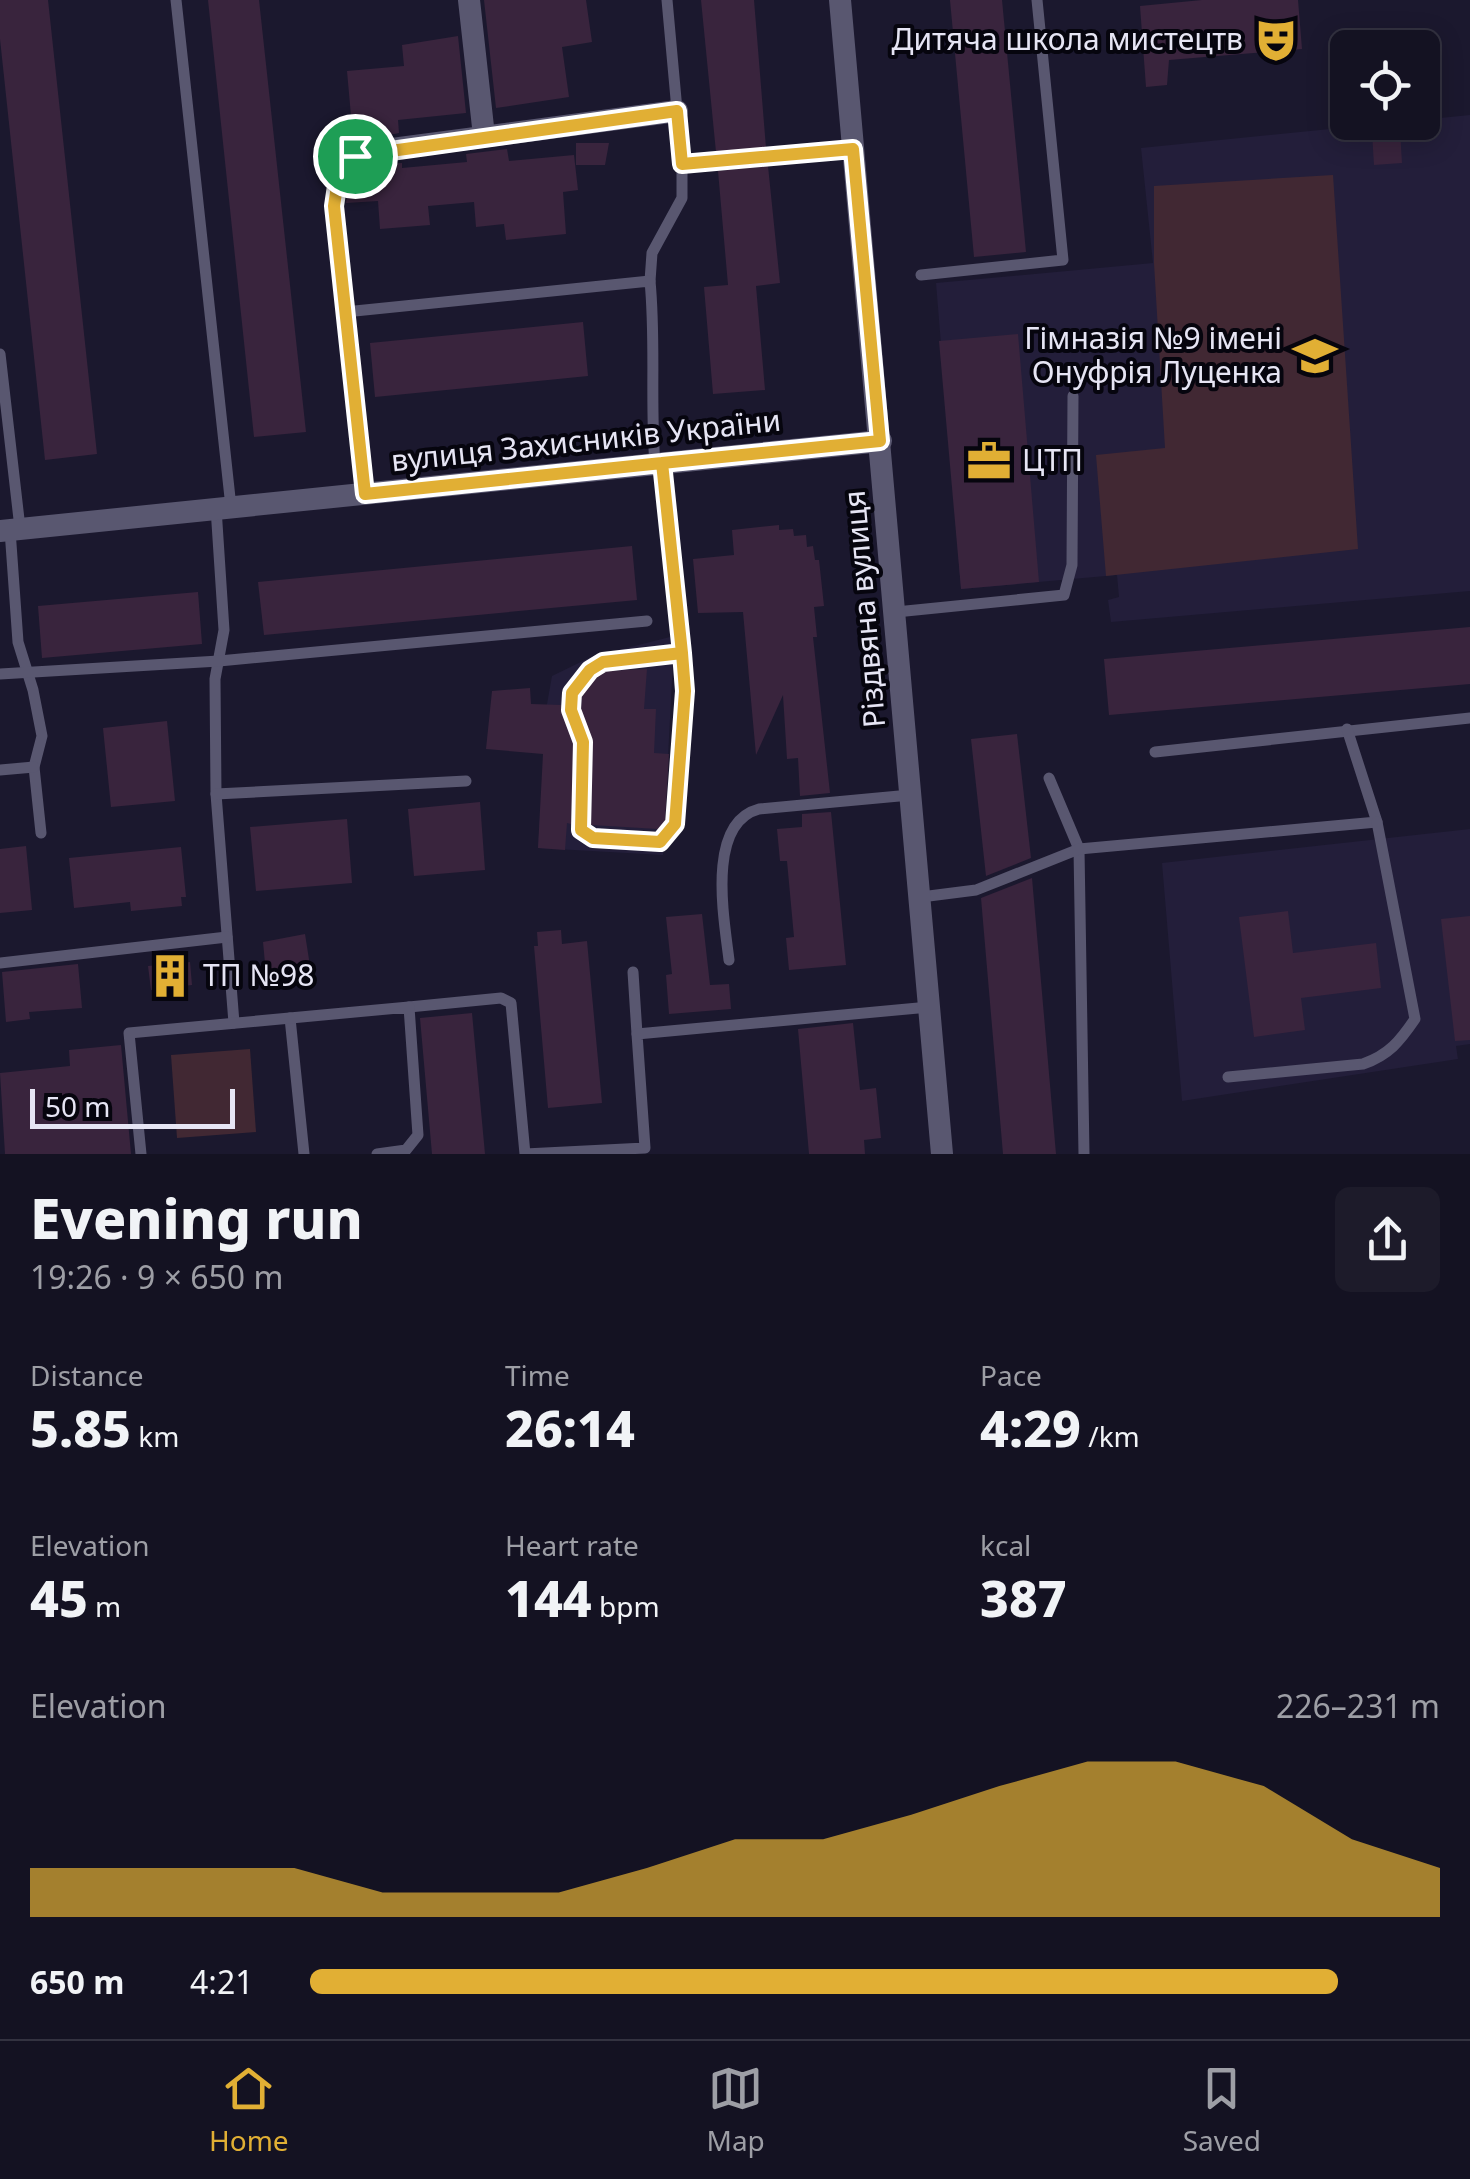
<!DOCTYPE html>
<html lang="en">
<head>
<meta charset="utf-8">
<style>
	:root { --surface:#141222; --page:#1d1b2a; --text:#f1f3f6; --muted:#9d9ea5; --line:#333240; --accent:#e1af34 }
	body { margin:0; font-family:"Noto Sans",sans-serif; background:var(--page); color:var(--text); height:100vh; display:flex; flex-direction:column; font-size:38px; white-space:nowrap }
	* { box-sizing:border-box; margin:0 }
	p { font-size:32px; color:var(--muted) }
	.icon { flex:none; width:55px; height:55px; fill:none; stroke:currentColor; stroke-width:2; stroke-linecap:round; stroke-linejoin:round }
	.map { position:relative; height:1154px; overflow:hidden }
	.details { display:flex; flex-direction:column; background:var(--surface); flex:1 }
	.details>* { flex:none }
	.tools { position:absolute; left:1330px; top:30px; display:grid; gap:20px }
	.tools a { display:grid; place-items:center; width:110px; height:110px; border-radius:15px; background:var(--surface); box-shadow:0 5px 25px #0003,0 0 0 2px var(--line); font-size:50px }
	.scale { position:absolute; left:30px; bottom:25px; width:205px; box-sizing:border-box; padding-left:10px; border:5px solid #e6e5f4; border-top:0; font-size:28px; line-height:35px; white-space:nowrap; color:#e6e5f4; -webkit-text-stroke:8px #06050e; paint-order:stroke }
	.pin { position:absolute; display:grid; place-items:center; width:85px; height:85px; color:#fff; margin:-42px; border:5px solid #fff; border-radius:50%; box-shadow:0 2px 10px #0007 }
	.round { display:grid; place-items:center; flex:none; width:105px; height:105px; border-radius:15px; background:var(--page) }
	.headline { display:flex; align-items:center; justify-content:space-between; height:170px; padding:0 30px }
	h1 { font-size:55px; font-weight:800; line-height:75px }
	.metrics { display:grid; grid-template-columns:repeat(3,1fr); gap:15px; height:170px; padding:10px 30px }
	.metrics div { display:grid; align-content:center }
	.metrics b { font-size:50px; font-weight:800 }
	.metrics small { font-size:28px; font-weight:400 }
	.metrics p { font-size:28px }
	.chart { height:280px; padding:20px 30px }
	.chart p { display:flex; justify-content:space-between }
	.chart svg { width:100%; height:180px; margin-top:10px; fill:var(--accent); opacity:.7 }
	ul { padding:0 30px; list-style:none; font-size:32px }
	li { display:grid; grid-template-columns:160px 120px 1fr; align-items:center; height:75px }
	li i { height:25px; border-radius:12px; background:var(--accent) }
	.menu { display:flex; justify-content:space-around; align-items:center; height:140px; border-top:2px solid var(--line); background:var(--surface); font-size:28px; color:var(--muted) }
	.menu a { display:grid; justify-items:center; gap:5px }
	.menu .active { color:var(--accent) }
	.map>svg:first-child { display:block }
	.built { fill:#231e3a }
	.green { fill:#412833 }
	.building { fill:#39243d }
	.lines { fill:none; stroke-linecap:round; stroke-linejoin:round }
	.lane { stroke:#595770; stroke-width:11 }
	.street { stroke:#595770; stroke-width:22 }
	.route-casing { stroke:#fff; stroke-width:20 }
	.route { stroke:#e1af34; stroke-width:12 }
	.labels { text-anchor:middle; stroke-width:8; stroke-linejoin:round; paint-order:stroke }
	.poi-label { font-size:30px; fill:#e6e5f4; stroke:#06050e; text-anchor:end }
	.street-label { font-size:30px; fill:#e6e5f4; stroke:#06050e }
</style>
</head>
<body>
<div class="map">
<svg width="1470" height="1154" viewBox="0 0 1470 1154">
	<rect width="100%" height="100%" fill="#1b182e"/>
	<!-- built -->
	<g class="built">
		<path d="M1470,115V591L1111,622L1108,600L1119,597L1117,575L961,589L936,283L1153,263L1141,148Z"/>
		<path d="M670,637L673,660L663,855L538,848L547,704L552,676L591,657Z"/>
		<path d="M1470,829V1044L1456,1046L1458,1059L1182,1101L1162,863Z"/>
	</g>
	<!-- green -->
	<g class="green">
		<path d="M1333,175L1358,549L1106,576L1096,455L1165,448L1154,263V186Z"/>
		<path d="M250,1049L256,1132L177,1138L171,1055Z"/>
	</g>
	<!-- building -->
	<g class="building">
		<path d="M0,0H48L97,454L45,460L0,39Z"/>
		<path d="M208,0H259L306,432L254,437Z"/>
		<path d="M484,0H586L592,42L562,47L569,97L496,108Z"/>
		<path d="M701,0H754L766,148L716,152Z"/>
		<path d="M950,0H1002L1026,252L974,257Z"/>
		<path d="M1202,0H1298L1302,49L1169,60L1167,85L1146,87L1140,6Z"/>
		<path d="M458,36L466,113L398,120L399,133L369,139L349,149L336,169L321,170L319,140L353,138L347,71L404,66L402,45Z"/>
		<path d="M1400,130L1402,163L1374,165L1372,132Z"/>
		<path d="M576,143H609L605,165H576Z"/>
		<path d="M507,149L509,161L574,155L578,190L563,192L566,234L506,240L504,224L476,227L474,202L428,206L430,225L380,229L378,201L346,203L349,185L361,164L402,163V168L467,162L466,154Z"/>
		<path d="M768,166L780,283L756,286L765,390L713,394L704,287L728,285L718,171Z"/>
		<path d="M583,322L588,376L375,397L370,343Z"/>
		<path d="M1018,334L1039,582L961,589L939,341Z"/>
		<path d="M779,525V530L793,529L794,536L806,535L807,547L813,546L815,560H819L824,606L814,607L817,637H813L830,793L800,796L798,758L787,759L783,695L756,755L743,612L698,613L693,559L734,555L732,530Z"/>
		<path d="M632,546L637,600L264,635L258,582Z"/>
		<path d="M198,592L202,644L42,658L38,606Z"/>
		<path d="M1470,627V684L1109,715L1104,659Z"/>
		<path d="M647,669L644,709H656L654,753L669,754L665,822L658,829L591,825L592,742L581,710L582,696L596,676L606,671Z"/>
		<path d="M530,688L531,704L562,705L574,744L571,824L567,823L565,850L538,848L543,754L486,749L492,691Z"/>
		<path d="M167,721L175,801L111,807L103,728Z"/>
		<path d="M1017,734L1031,858L986,876L971,739Z"/>
		<path d="M480,802L485,870L414,876L408,809Z"/>
		<path d="M831,812L846,965L789,970L786,938L794,937L787,861H780L777,829L802,827V814Z"/>
		<path d="M347,819L352,883L256,891L250,827Z"/>
		<path d="M26,846L32,910L0,913V849Z"/>
		<path d="M181,847L186,897H181L182,906L131,911L130,902L74,908L69,858Z"/>
		<path d="M1032,878L1056,1154H1003L981,898Z"/>
		<path d="M1288,911L1293,953L1376,943L1381,988L1301,998L1305,1030L1254,1037L1239,917Z"/>
		<path d="M702,914L710,985L729,984L731,1009L669,1014L666,975L672,974L666,917Z"/>
		<path d="M1470,916V1040L1455,1041L1441,919Z"/>
		<path d="M561,930L562,944L587,941L602,1103L548,1108L534,946H538L537,932Z"/>
		<path d="M305,934L310,966L266,974L263,942Z"/>
		<path d="M190,962L192,985L151,990L148,966Z"/>
		<path d="M78,964L82,1008L29,1012L30,1019L6,1022L2,972Z"/>
		<path d="M472,1013L485,1154H432L420,1018Z"/>
		<path d="M853,1023L860,1090L876,1088L881,1138L864,1140L865,1154H809L798,1029Z"/>
		<path d="M121,1045L131,1154H5L0,1073L70,1066L69,1050Z"/>
	</g>
	<g class="lines">
		<!-- lane -->
		<g class="lane">
			<path d="M176,0L231,507"/>
			<path d="M667,0L682,165"/>
			<path d="M921,275L1063,260L1037,0"/>
			<path d="M650,281L652,253L682,198V165L853,149"/>
			<path d="M345,312L334,202L340,181L355,156L377,151"/>
			<path d="M0,354L20,528"/>
			<path d="M662,463L685,691L675,824L660,841L586,836L580,823L583,742L571,711L573,693L590,669L603,662L682,653"/>
			<path d="M365,493L345,312L650,281C656,343 650,403 655,464"/>
			<path d="M216,508L224,630L215,679L216,794L234,1023"/>
			<path d="M10,530L18,642L33,690L42,736L34,767L41,833"/>
			<path d="M896,612L1064,595L1072,565L1073,396"/>
			<path d="M0,674L219,661L647,621"/>
			<path d="M1155,752L1470,718"/>
			<path d="M0,770L34,767"/>
			<path d="M1049,778L1079,849L1084,1154"/>
			<path d="M216,794L466,781"/>
			<path d="M921,897L976,890L1079,849L1377,822L1347,729"/>
			<path d="M729,960C724,918 706,823 759,809L910,795"/>
			<path d="M0,963L227,937"/>
			<path d="M633,972L637,1034"/>
			<path d="M409,1007L501,998L511,1003L525,1154L645,1148L637,1034L929,1007"/>
			<path d="M290,1018L304,1154"/>
			<path d="M1228,1077L1363,1064C1389,1055 1400,1041 1415,1019L1377,822"/>
			<path d="M141,1154L129,1033L409,1007L418,1135L406,1150L377,1154"/>
		</g>
		<!-- street -->
		<g class="street">
			<path d="M469,0L484,136"/>
			<path d="M840,0L942,1154"/>
			<path d="M377,151L677,111"/>
			<path d="M0,531L881,441"/>
		</g>
	</g>
	<g class="lines">
		<!-- route casing -->
		<g class="route-casing">
			<path id="route" d="M355,156L337,186L334,206L365,494L662,463L682,653L603,662L590,670L572,693L571,710L583,742L581,830L593,838L660,842L675,824L685,691L682,653L662,463L880,441L853,149L682,164L677,111L355,156"/>
		</g>
		<!-- route -->
		<use href="#route" class="route"/>
	</g>
	<!-- icons -->
	<defs>
		<g id="theatre-bare" transform="scale(3.45)"><path d="M-5-5.5Q0-4 5-5.5V0Q5 5 0 6Q-5 5-5 0ZM-3.3-2.5H-1v1.5H-3.3ZM1-2.5H3.3v1.5H1ZM-2.8 1Q0 5.5 2.8 1Z" fill="#e1af34" stroke="#06050e" stroke-width="2.5" paint-order="stroke"/></g>
		<g id="school-bare" transform="scale(3.45)"><path d="M0-5L7-2L0 1L-7-2ZM-4 1L0 2.5L4 1V4Q0 6-4 4Z" fill="#e1af34" stroke="#06050e" stroke-width="2.5" paint-order="stroke"/></g>
		<g id="office-bare" transform="scale(3.45)"><path d="M-6-3h4V-5.5h4V-3h4V5H-6ZM-1-4.5V-3h2v-1.5ZM-6 0V1H6V0Z" fill="#e1af34" stroke="#06050e" stroke-width="2.5" paint-order="stroke"/></g>
		<g id="building-bare" transform="scale(3.45)"><path d="M-4-6H4V6H1V3H-1V6H-4ZM-2.5-4.3h1.7v1.8h-1.7ZM.8-4.3h1.7v1.8H.8ZM-2.5-1h1.7V.8h-1.7ZM.8-1h1.7V.8H.8Z" fill="#e1af34" stroke="#06050e" stroke-width="2.5" paint-order="stroke"/></g>
	</defs>
	<g fill-rule="evenodd">
		<use href="#theatre-bare" x="1276" y="40"/>
		<use href="#school-bare" x="1315" y="356"/>
		<use href="#office-bare" x="989" y="461"/>
		<use href="#building-bare" x="170" y="976"/>
	</g>
	<g class="labels">
		<!-- poi labels -->
		<g class="poi-label">
			<text x="1243" y="50">Дитяча школа мистецтв</text>
			<text x="1282" y="349">Гімназія №9 імені<tspan x="1282" dy="34">Онуфрія Луценка</tspan></text>
			<text x="1022" y="471" text-anchor="start">ЦТП</text>
			<text x="203" y="986" text-anchor="start">ТП №98</text>
		</g>
		<!-- street labels -->
		<g class="street-label">
			<text transform="translate(586 441) rotate(-6)" y="10">вулиця Захисників України</text>
			<text transform="translate(865 609) rotate(-95)" y="10">Різдвяна вулиця</text>
		</g>
	</g>
</svg>
<div class="tools">
<a><svg class="icon" aria-label="locate" viewBox="0 0 24 24"><circle cx="12" cy="12" r="6"/><path d="M12 2v4M12 18v4M2 12h4M18 12h4"/></svg></a>
</div>
<div class="scale">50 m</div>
<div class="pin" style="left:355px;top:156px;background:#1e9e55"><svg class="icon" aria-label="arrive" viewBox="0 0 24 24"><path d="M6 21V4h12l-3 4 3 4H6"/></svg></div>
</div>
<section class="details">
<div class="headline"><div><h1>Evening run</h1><p>19:26 · 9 × 650 m</p></div><a class="round"><svg class="icon" aria-label="share" viewBox="0 0 24 24"><path d="M12 15V3M7 8l5-5 5 5M5 13v7h14v-7"/></svg></a></div>
<div class="metrics">
<div><p>Distance</p><b>5.85<small> km</small></b></div>
<div><p>Time</p><b>26:14</b></div>
<div><p>Pace</p><b>4:29<small> /km</small></b></div>
</div>
<div class="metrics">
<div><p>Elevation</p><b>45<small> m</small></b></div>
<div><p>Heart rate</p><b>144<small> bpm</small></b></div>
<div><p>kcal</p><b>387</b></div>
</div>
<div class="chart"><p><span>Elevation</span>226–231 m</p>
<svg viewBox="0 0 160 44" preserveAspectRatio="none"><path d="M0 44V32L10 32L20 32L30 32L40 38L50 38L60 38L70 32L80 25L90 25L100 19L110 12L120 6L130 6L140 12L150 25L160 32V44z"/></svg>
</div>
<ul>
<li><b>650 m</b>4:21<i style="width:91%"></i></li>
</ul>
</section>
<nav class="menu">
<a class="active"><svg class="icon" aria-label="home" viewBox="0 0 24 24"><path d="M3 11l9-7 9 7M6 9v11h12V9"/></svg>Home</a>
<a><svg class="icon" aria-label="map" viewBox="0 0 24 24"><path d="M3 6l6-2 6 2 6-2v14l-6 2-6-2-6 2zM9 4v14M15 6v14"/></svg>Map</a>
<a><svg class="icon" aria-label="saved" viewBox="0 0 24 24"><path d="M7 4h10v16l-5-4-5 4z"/></svg>Saved</a>
</nav>
</body>
</html>
